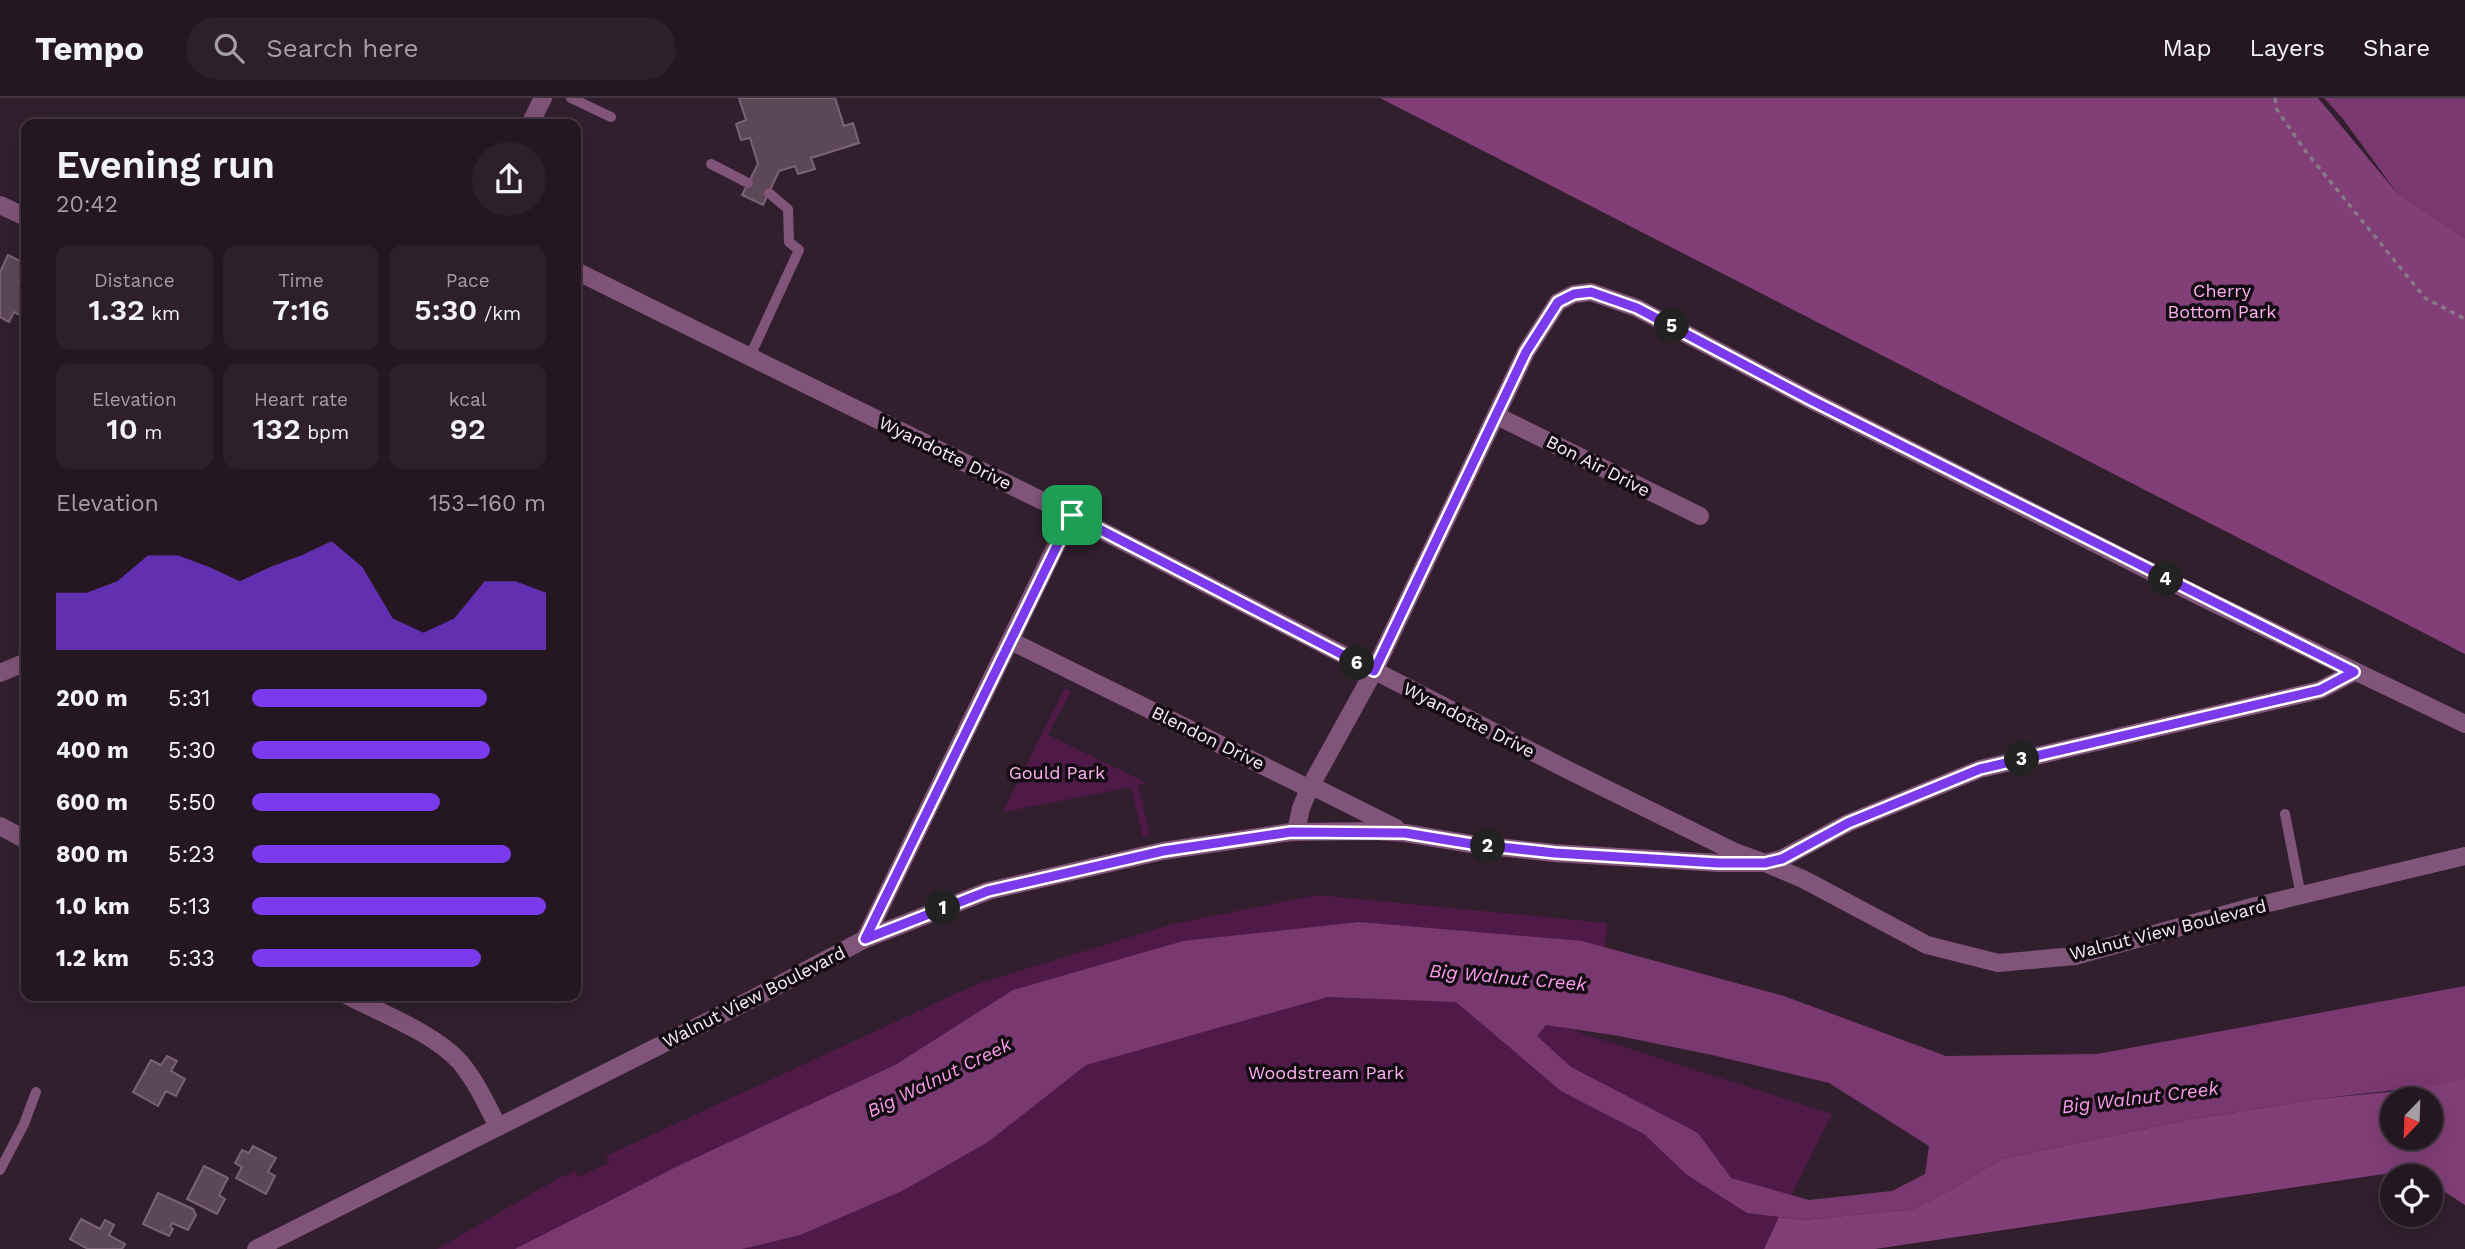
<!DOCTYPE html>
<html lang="en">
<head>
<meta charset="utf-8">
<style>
	:root { --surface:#251722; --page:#2d202a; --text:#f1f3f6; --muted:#a39fa5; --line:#423640; --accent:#7c3aed }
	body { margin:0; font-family:"Work Sans",sans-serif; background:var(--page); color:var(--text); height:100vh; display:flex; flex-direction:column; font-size:26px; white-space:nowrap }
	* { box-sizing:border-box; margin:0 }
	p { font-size:23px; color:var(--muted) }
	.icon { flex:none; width:38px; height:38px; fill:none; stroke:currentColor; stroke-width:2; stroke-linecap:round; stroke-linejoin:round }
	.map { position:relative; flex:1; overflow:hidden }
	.drawer { position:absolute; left:21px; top:21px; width:560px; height:882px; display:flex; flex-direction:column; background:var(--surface); border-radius:14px; box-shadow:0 7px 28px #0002,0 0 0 2px var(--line) }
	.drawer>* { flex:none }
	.needle { width:46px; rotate:203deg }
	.tools { position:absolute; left:2380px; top:989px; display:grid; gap:14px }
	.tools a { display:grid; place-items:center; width:63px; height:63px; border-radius:50%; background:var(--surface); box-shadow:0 7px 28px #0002,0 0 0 2px var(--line); font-size:35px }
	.pin { position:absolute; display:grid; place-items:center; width:60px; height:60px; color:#fff; margin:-30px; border-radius:14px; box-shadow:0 4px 10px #0006 }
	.km { position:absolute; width:35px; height:35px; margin:-18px; border-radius:50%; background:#222; color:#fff; font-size:19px; line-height:35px; text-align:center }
	.round { display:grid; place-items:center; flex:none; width:74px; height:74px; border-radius:37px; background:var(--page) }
	.overview { display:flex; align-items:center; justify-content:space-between; height:119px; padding:0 35px }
	h1 { font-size:38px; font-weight:600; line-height:52px }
	.figures { display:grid; grid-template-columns:repeat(3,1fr); gap:10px; height:119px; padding:7px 35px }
	.figures div { display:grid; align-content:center; border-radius:14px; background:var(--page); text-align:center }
	.figures b { font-size:30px; font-weight:600 }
	.figures small { font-size:19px; font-weight:400 }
	.figures p { font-size:19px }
	.chart { height:196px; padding:14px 35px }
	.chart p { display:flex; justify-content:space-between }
	.chart svg { width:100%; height:126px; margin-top:7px; fill:var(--accent); opacity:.7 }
	ul { padding:0 35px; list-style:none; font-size:23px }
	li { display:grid; grid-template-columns:112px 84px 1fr; align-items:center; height:52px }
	li i { height:18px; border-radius:9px; background:var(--accent) }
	header { display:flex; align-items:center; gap:42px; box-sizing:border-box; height:98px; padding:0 35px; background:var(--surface); border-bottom:2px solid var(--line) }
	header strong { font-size:33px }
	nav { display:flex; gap:38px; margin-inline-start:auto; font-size:24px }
	.search { width:490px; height:63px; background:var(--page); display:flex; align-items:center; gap:18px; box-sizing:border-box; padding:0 24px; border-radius:38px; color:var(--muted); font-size:26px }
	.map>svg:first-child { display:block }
	.green { fill:#4f1a48 }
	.forest { fill:#813e77; fill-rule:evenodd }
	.water { fill:#7a3870; fill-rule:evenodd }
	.building { fill:#5c4757; stroke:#796374; stroke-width:2 }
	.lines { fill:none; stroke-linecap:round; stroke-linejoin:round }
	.path { stroke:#887986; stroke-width:3.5; stroke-dasharray:5 5; stroke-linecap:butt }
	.lane { stroke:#815479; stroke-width:10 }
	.street { stroke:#815479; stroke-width:18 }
	.route-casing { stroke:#fff; stroke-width:14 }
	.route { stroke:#7c3aed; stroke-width:9 }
	.labels { text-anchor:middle; stroke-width:7; stroke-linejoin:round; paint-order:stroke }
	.park-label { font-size:18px; fill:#feb1ef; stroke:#140c13 }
	.street-label { font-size:18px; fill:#faeef8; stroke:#140c13 }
	.water-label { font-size:19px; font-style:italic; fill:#fb9cea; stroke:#140c13 }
</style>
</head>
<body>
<header>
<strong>Tempo</strong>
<div class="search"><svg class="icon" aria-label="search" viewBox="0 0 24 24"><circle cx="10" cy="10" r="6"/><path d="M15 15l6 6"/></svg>Search here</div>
<nav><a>Map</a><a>Layers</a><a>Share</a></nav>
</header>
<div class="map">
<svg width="2465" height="1151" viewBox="0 0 2465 1151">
	<rect width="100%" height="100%" fill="#311f2e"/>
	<!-- green -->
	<g class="green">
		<path d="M1065,590L1071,593L1048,637L1147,685L1138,688L1150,737L1143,739L1131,689L1003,714Z"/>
		<path d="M1317,797L1607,825L1600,915L1550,925L1832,1016L1764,1151H437L557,1081L575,1073L578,1079L609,1065L606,1058L977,886L1173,826Z"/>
	</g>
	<!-- forest -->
	<g class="forest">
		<path d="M1380,0H2318L2397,95L2465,140V556Z"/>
		<path d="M2465,977V1107L2431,1085V1078H2421L2411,1072L1875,1151H1764L1779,1119L1804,1122L1914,1111L1954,1090L2001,1061L2186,1022L2317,1001L2409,992ZM2392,1001H2431V1040H2392Z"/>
	</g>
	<!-- water -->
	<g class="water">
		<path d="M2324,0H2465V140L2397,95L2343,21Z"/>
		<path d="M1360,824L1582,843L1784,898L1946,958L2097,956L2465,888V980L2439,987L2317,1001L2186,1022L2001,1061L1954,1090L1914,1111L1804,1122L1747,1115L1687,1077L1644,1036L1561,993L1456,904L1328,899L1086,967L988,1044L902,1093L800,1137L742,1151H515L680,1067L895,967L1013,892L1183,843ZM1546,927L1619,938L1712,957L1829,985L1929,1048L1925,1076L1892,1093L1809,1102L1731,1080L1698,1035L1571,969L1537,938Z"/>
	</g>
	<!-- building -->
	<g class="building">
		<path d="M739,0H835L844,28L853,25L859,45L811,60L815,71L798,76L795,68L779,73L763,107L742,97L758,66L750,40L741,42L736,26L746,22Z"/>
		<path d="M8,157L26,166L19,183L26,184V220L14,214L9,224L0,219V174Z"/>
		<path d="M167,958L177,963L171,973L185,981L176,998L166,993L158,1008L133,994L151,962L161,967Z"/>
		<path d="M253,1048L276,1060L268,1074L275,1078L266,1096L236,1080L242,1069L235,1065L242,1052L249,1055Z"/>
		<path d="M204,1068L228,1080L219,1097L225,1101L217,1116L187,1101Z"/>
		<path d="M158,1095L193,1111L196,1117L188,1132L172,1125L170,1129L173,1131L169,1138L143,1126Z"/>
		<path d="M81,1121L100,1131L105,1122L114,1127L109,1137L125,1146L122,1151H88L70,1141Z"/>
	</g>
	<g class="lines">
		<!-- path -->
		<path class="path" d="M2275,0L2277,12L2307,55L2425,200L2465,221"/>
		<!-- lane -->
		<g class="lane">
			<path d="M571,0L611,19"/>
			<path d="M711,66L748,85"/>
			<path d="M750,258L799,152L789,144L788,111L769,95"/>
			<path d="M2285,716L2301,798"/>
			<path d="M0,1072L24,1026L36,994"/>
		</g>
		<!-- street -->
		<g class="street">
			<path d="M530,26L543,0"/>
			<path d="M0,107L26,119"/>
			<path d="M576,173L1071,417L1572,674L1735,754L1765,765L1781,761L1848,725L1980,671L2320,592L2354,574"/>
			<path d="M1497,318L1700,418"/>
			<path d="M1011,543L1304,688L1316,690L1396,730"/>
			<path d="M0,575L26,564"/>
			<path d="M0,728L26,742"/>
			<path d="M1296,733L1301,710L1310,689L1374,573L1526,254L1558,204L1574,196L1591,194L1637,210L1811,302L2201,499L2465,626"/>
			<path d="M865,841L1071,417"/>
			<path d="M348,898C383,916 434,935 460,964C476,983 487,1007 498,1029"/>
			<path d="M256,1151L758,898L865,841L988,793L1163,753L1291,734L1374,733L1405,735L1471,746L1554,755L1719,765H1765L1803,781L1927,847L1998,865L2075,858L2252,809L2465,758"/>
		</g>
	</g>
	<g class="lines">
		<!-- route casing -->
		<g class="route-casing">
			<path id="route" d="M1591,194L1637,210L1811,302L2354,574L2320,592L1980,671L1848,725L1782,761L1765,765H1718L1555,755L1472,746L1405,735L1291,734L1163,753L988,793L865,841L1072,417L1374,573L1526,254L1558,204L1574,196Z"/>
		</g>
		<!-- route -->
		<use href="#route" class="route"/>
	</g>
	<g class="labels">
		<!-- park labels -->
		<g class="park-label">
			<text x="2222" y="199">Cherry<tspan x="2222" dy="21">Bottom Park</tspan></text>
			<text x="1057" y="681">Gould Park</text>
			<text x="1326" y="981">Woodstream Park</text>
		</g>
		<!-- street labels -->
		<g class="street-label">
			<text transform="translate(945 355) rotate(26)" y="6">Wyandotte Drive</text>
			<text transform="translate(1598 368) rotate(27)" y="6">Bon Air Drive</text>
			<text transform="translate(1469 622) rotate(27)" y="6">Wyandotte Drive</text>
			<text transform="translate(1208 640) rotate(26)" y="6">Blendon Drive</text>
			<text transform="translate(2168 832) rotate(-14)" y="6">Walnut View Boulevard</text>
			<text transform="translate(754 899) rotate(-27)" y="6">Walnut View Boulevard</text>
		</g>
		<!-- water labels -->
		<g class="water-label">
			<text transform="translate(1508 879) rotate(5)" y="7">Big Walnut Creek</text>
			<text transform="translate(939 979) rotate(-26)" y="7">Big Walnut Creek</text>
			<text transform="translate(2140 999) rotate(-7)" y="7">Big Walnut Creek</text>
		</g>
	</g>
</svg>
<div class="tools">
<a><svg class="needle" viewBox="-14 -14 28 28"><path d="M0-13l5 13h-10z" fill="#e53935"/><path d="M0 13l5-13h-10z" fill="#a39fa5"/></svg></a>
<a><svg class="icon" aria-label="locate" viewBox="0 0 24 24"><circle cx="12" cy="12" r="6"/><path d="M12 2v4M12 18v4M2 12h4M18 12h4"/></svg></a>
</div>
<div class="pin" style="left:1072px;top:417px;background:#1e9e55"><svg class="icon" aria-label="arrive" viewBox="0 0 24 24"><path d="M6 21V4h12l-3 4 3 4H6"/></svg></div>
<b class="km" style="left:943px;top:810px">1</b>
<b class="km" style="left:1488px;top:748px">2</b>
<b class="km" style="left:2022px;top:661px">3</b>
<b class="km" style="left:2166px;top:481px">4</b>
<b class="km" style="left:1672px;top:228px">5</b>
<b class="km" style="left:1357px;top:565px">6</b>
<section class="drawer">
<div class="overview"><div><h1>Evening run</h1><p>20:42</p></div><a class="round"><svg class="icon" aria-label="share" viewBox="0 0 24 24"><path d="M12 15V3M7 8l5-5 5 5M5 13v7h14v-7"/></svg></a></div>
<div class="figures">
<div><p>Distance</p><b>1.32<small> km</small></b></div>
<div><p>Time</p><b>7:16</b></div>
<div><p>Pace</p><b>5:30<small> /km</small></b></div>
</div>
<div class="figures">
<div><p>Elevation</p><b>10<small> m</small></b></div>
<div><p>Heart rate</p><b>132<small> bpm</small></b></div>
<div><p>kcal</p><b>92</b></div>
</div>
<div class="chart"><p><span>Elevation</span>153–160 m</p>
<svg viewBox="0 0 160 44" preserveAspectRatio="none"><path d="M0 44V24L10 24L20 20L30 11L40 11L50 15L60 20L70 15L80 11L90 6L100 15L110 33L120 38L130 33L140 20L150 20L160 24V44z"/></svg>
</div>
<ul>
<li><b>200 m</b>5:31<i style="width:80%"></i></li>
<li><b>400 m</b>5:30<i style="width:81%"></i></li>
<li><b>600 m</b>5:50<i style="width:64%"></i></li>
<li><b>800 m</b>5:23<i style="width:88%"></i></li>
<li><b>1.0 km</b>5:13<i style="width:100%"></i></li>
<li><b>1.2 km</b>5:33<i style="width:78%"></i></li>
</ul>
</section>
</div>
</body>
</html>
